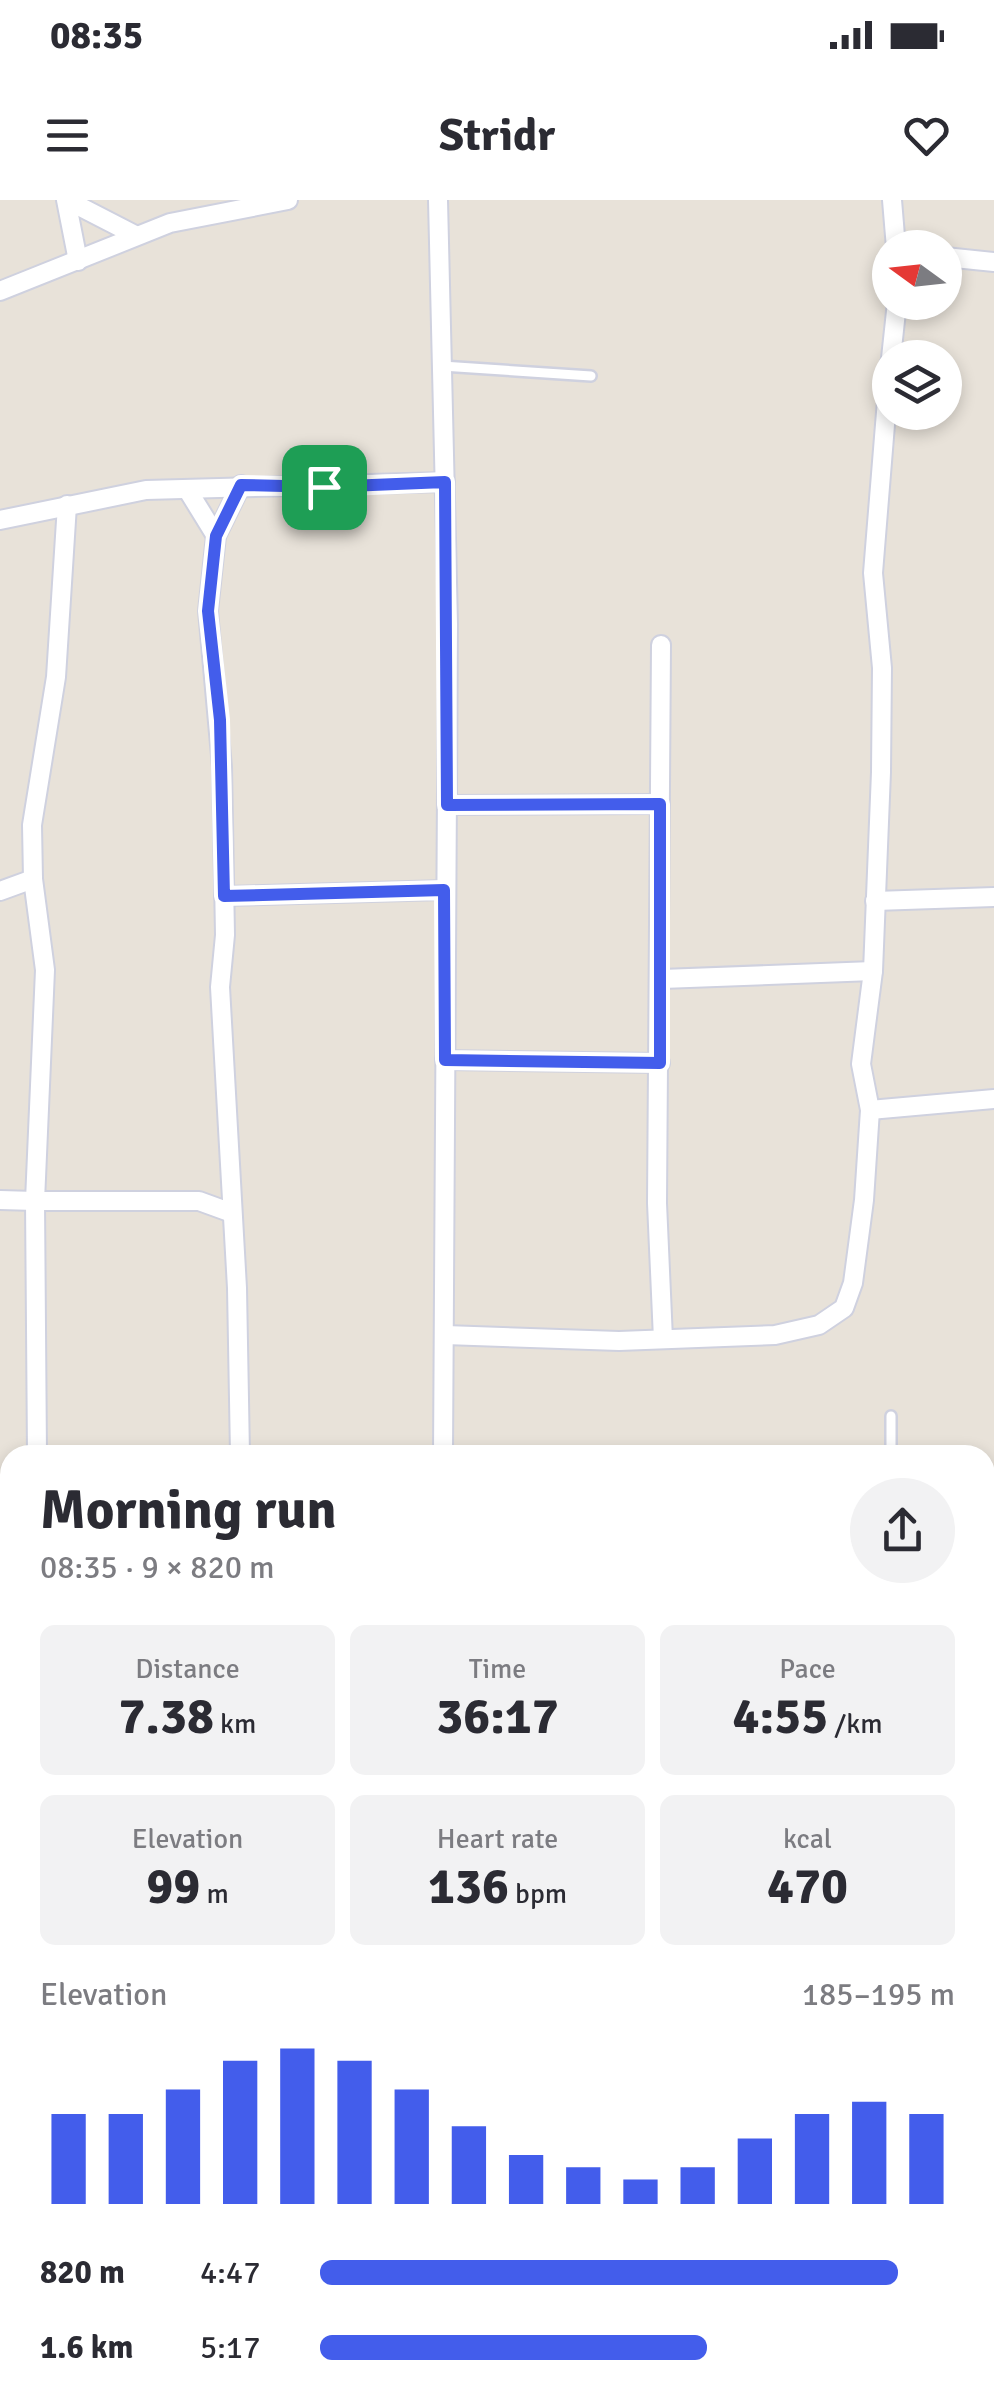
<!DOCTYPE html>
<html lang="en">
<head>
<meta charset="utf-8">
<style>
	:root { --surface:#fff; --page:#f2f2f3; --text:#2b2b33; --muted:#7c7c81; --accent:#435deb }
	body { margin:0; font-family:Signika,sans-serif; background:var(--page); color:var(--text); height:100vh; display:flex; flex-direction:column; font-size:38px; white-space:nowrap }
	* { box-sizing:border-box; margin:0 }
	p { font-size:32px; color:var(--muted) }
	.icon { flex:none; width:55px; height:55px; fill:none; stroke:currentColor; stroke-width:2; stroke-linecap:round; stroke-linejoin:round }
	.map { position:relative; flex:1; overflow:hidden }
	.panel { position:absolute; left:0px; top:1245px; width:995px; height:962px; display:flex; flex-direction:column; background:var(--surface); border-radius:30px 30px 0 0; box-shadow:0 5px 15px #0003 }
	.panel>* { flex:none }
	.needle { width:65px; rotate:285deg }
	.fabs { position:absolute; left:872px; top:30px; display:grid; gap:20px }
	.fabs a { display:grid; place-items:center; width:90px; height:90px; border-radius:50%; background:var(--surface); box-shadow:0 5px 15px #0003; font-size:50px }
	.pin { position:absolute; display:grid; place-items:center; width:85px; height:85px; color:#fff; margin:-42px; border-radius:20px; box-shadow:0 5px 15px #0006 }
	.round { display:grid; place-items:center; flex:none; width:105px; height:105px; border-radius:52px; background:var(--page) }
	.head { display:flex; align-items:center; justify-content:space-between; height:170px; padding:0 40px }
	h1 { font-size:55px; font-weight:800; line-height:75px }
	.figures { display:grid; grid-template-columns:repeat(3,1fr); gap:15px; height:170px; padding:10px 40px }
	.figures div { display:grid; align-content:center; border-radius:15px; background:var(--page); text-align:center }
	.figures b { font-size:50px; font-weight:800 }
	.figures small { font-size:28px; font-weight:400 }
	.figures p { font-size:28px }
	.chart { height:280px; padding:20px 40px }
	.chart p { display:flex; justify-content:space-between }
	.chart svg { width:100%; height:180px; margin-top:10px; stroke:var(--accent); stroke-width:6 }
	ul { padding:0 40px; list-style:none; font-size:32px }
	li { display:grid; grid-template-columns:160px 120px 1fr; align-items:center; height:75px }
	li i { height:25px; border-radius:12px; background:var(--accent) }
	.status { display:flex; justify-content:space-between; align-items:center; height:70px; padding:0 50px; background:var(--surface); direction:ltr }
	.status svg { height:28px; fill:currentColor }
	header { display:flex; justify-content:space-between; align-items:center; height:130px; padding:0 40px; background:var(--surface); font-size:45px; font-weight:800 }
	.map>svg:first-child { display:block }
	.lines { fill:none; stroke-linecap:round; stroke-linejoin:round }
	.service-casing { stroke:#cfd1df; stroke-width:14 }
	.minor-casing { stroke:#cfd1df; stroke-width:22 }
	.service { stroke:#fff; stroke-width:9 }
	.minor { stroke:#fff; stroke-width:18 }
	.route-casing { stroke:#fff; stroke-width:20 }
	.route { stroke:#435deb; stroke-width:12 }
</style>
</head>
<body>
<div class="status"><b>08:35</b><svg viewBox="0 0 49 12"><path d="M0 12V9h3v3zM5 12V6h3v6zM10 12V3h3v9zM15 12V0h3v12zM26 1h20v11H26zM47 4h2v5h-2z"/></svg></div>
<header><svg class="icon" aria-label="menu" viewBox="0 0 24 24"><path d="M4 6h16M4 12h16M4 18h16"/></svg>Stridr<svg class="icon" aria-label="heart" viewBox="0 0 24 24"><path d="M12 20l-8-8c-3-5 5-10 8-4 3-6 11-1 8 4z"/></svg></header>
<div class="map">
<svg width="994" height="2207" viewBox="0 0 994 2207">
	<rect width="100%" height="100%" fill="#e8e2d9"/>
	<g class="lines">
		<!-- service casing -->
		<g class="service-casing">
			<g id="service">
				<path d="M442,166L591,176"/>
				<path d="M891,1216V1255"/>
			</g>
		</g>
		<!-- minor casing -->
		<g class="minor-casing">
			<g id="minor">
				<path d="M66,0L78,61"/>
				<path d="M67,0L135,35"/>
				<path d="M438,0L448,424L443,1255"/>
				<path d="M892,0L896,48"/>
				<path d="M945,57L994,62"/>
				<path d="M0,91L170,23L288,0"/>
				<path d="M891,158L897,102"/>
				<path d="M187,289L216,336"/>
				<path d="M0,320L146,290L445,282"/>
				<path d="M661,445L657,1003L663,1139"/>
				<path d="M447,605L660,604"/>
				<path d="M0,691L33,679"/>
				<path d="M224,696L445,690"/>
				<path d="M875,701L994,697"/>
				<path d="M662,779L873,771"/>
				<path d="M445,860L660,863"/>
				<path d="M870,910L994,899"/>
				<path d="M0,1000L35,1001L45,770L33,679L32,625L56,477L67,305"/>
				<path d="M445,1135L619,1141L775,1135L819,1125L844,1108L853,1083L864,1000L870,910L861,864L873,771L881,572L882,468L873,373L890,163"/>
				<path d="M37,1255L35,1001H199L232,1013"/>
				<path d="M240,1255L237,1088L220,787L225,735L222,567L208,411L216,336L241,285"/>
				<path d="M985,1370L994,1372"/>
				<path d="M0,1486H10"/>
				<path d="M0,1668H10"/>
				<path d="M985,1692L994,1693"/>
				<path d="M0,1843H10"/>
				<path d="M0,2166H10"/>
				<path d="M414,2207V2198"/>
				<path d="M436,2207V2198"/>
			</g>
		</g>
		<!-- service -->
		<use href="#service" class="service"/>
		<!-- minor -->
		<use href="#minor" class="minor"/>
	</g>
	<g class="lines">
		<!-- route casing -->
		<g class="route-casing">
			<path id="route" d="M445,282L447,605L660,604V863L445,860L444,690L224,696L220,520L208,411L216,336L241,285L324,287Z"/>
		</g>
		<!-- route -->
		<use href="#route" class="route"/>
	</g>
</svg>
<div class="fabs">
<a><svg class="needle" viewBox="-14 -14 28 28"><path d="M0-13l5 13h-10z" fill="#e53935"/><path d="M0 13l5-13h-10z" fill="#7c7c81"/></svg></a>
<a><svg class="icon" aria-label="layers" viewBox="0 0 24 24"><path d="M12 4l9 5-9 5-9-5zM3 14l9 5 9-5"/></svg></a>
</div>
<div class="pin" style="left:324px;top:287px;background:#1e9e55"><svg class="icon" aria-label="arrive" viewBox="0 0 24 24"><path d="M6 21V4h12l-3 4 3 4H6"/></svg></div>
<section class="panel">
<div class="head"><div><h1>Morning run</h1><p>08:35 · 9 × 820 m</p></div><a class="round"><svg class="icon" aria-label="share" viewBox="0 0 24 24"><path d="M12 15V3M7 8l5-5 5 5M5 13v7h14v-7"/></svg></a></div>
<div class="figures">
<div><p>Distance</p><b>7.38<small> km</small></b></div>
<div><p>Time</p><b>36:17</b></div>
<div><p>Pace</p><b>4:55<small> /km</small></b></div>
</div>
<div class="figures">
<div><p>Elevation</p><b>99<small> m</small></b></div>
<div><p>Heart rate</p><b>136<small> bpm</small></b></div>
<div><p>kcal</p><b>470</b></div>
</div>
<div class="chart"><p><span>Elevation</span>185–195 m</p>
<svg viewBox="0 0 160 44" preserveAspectRatio="none"><path d="M5 44V22M15 44V22M25 44V16M35 44V9M45 44V6M55 44V9M65 44V16M75 44V25M85 44V32M95 44V35M105 44V38M115 44V35M125 44V28M135 44V22M145 44V19M155 44V22"/></svg>
</div>
<ul>
<li><b>820 m</b>4:47<i style="width:91%"></i></li>
<li><b>1.6 km</b>5:17<i style="width:61%"></i></li>
</ul>
</section>
</div>
</body>
</html>
